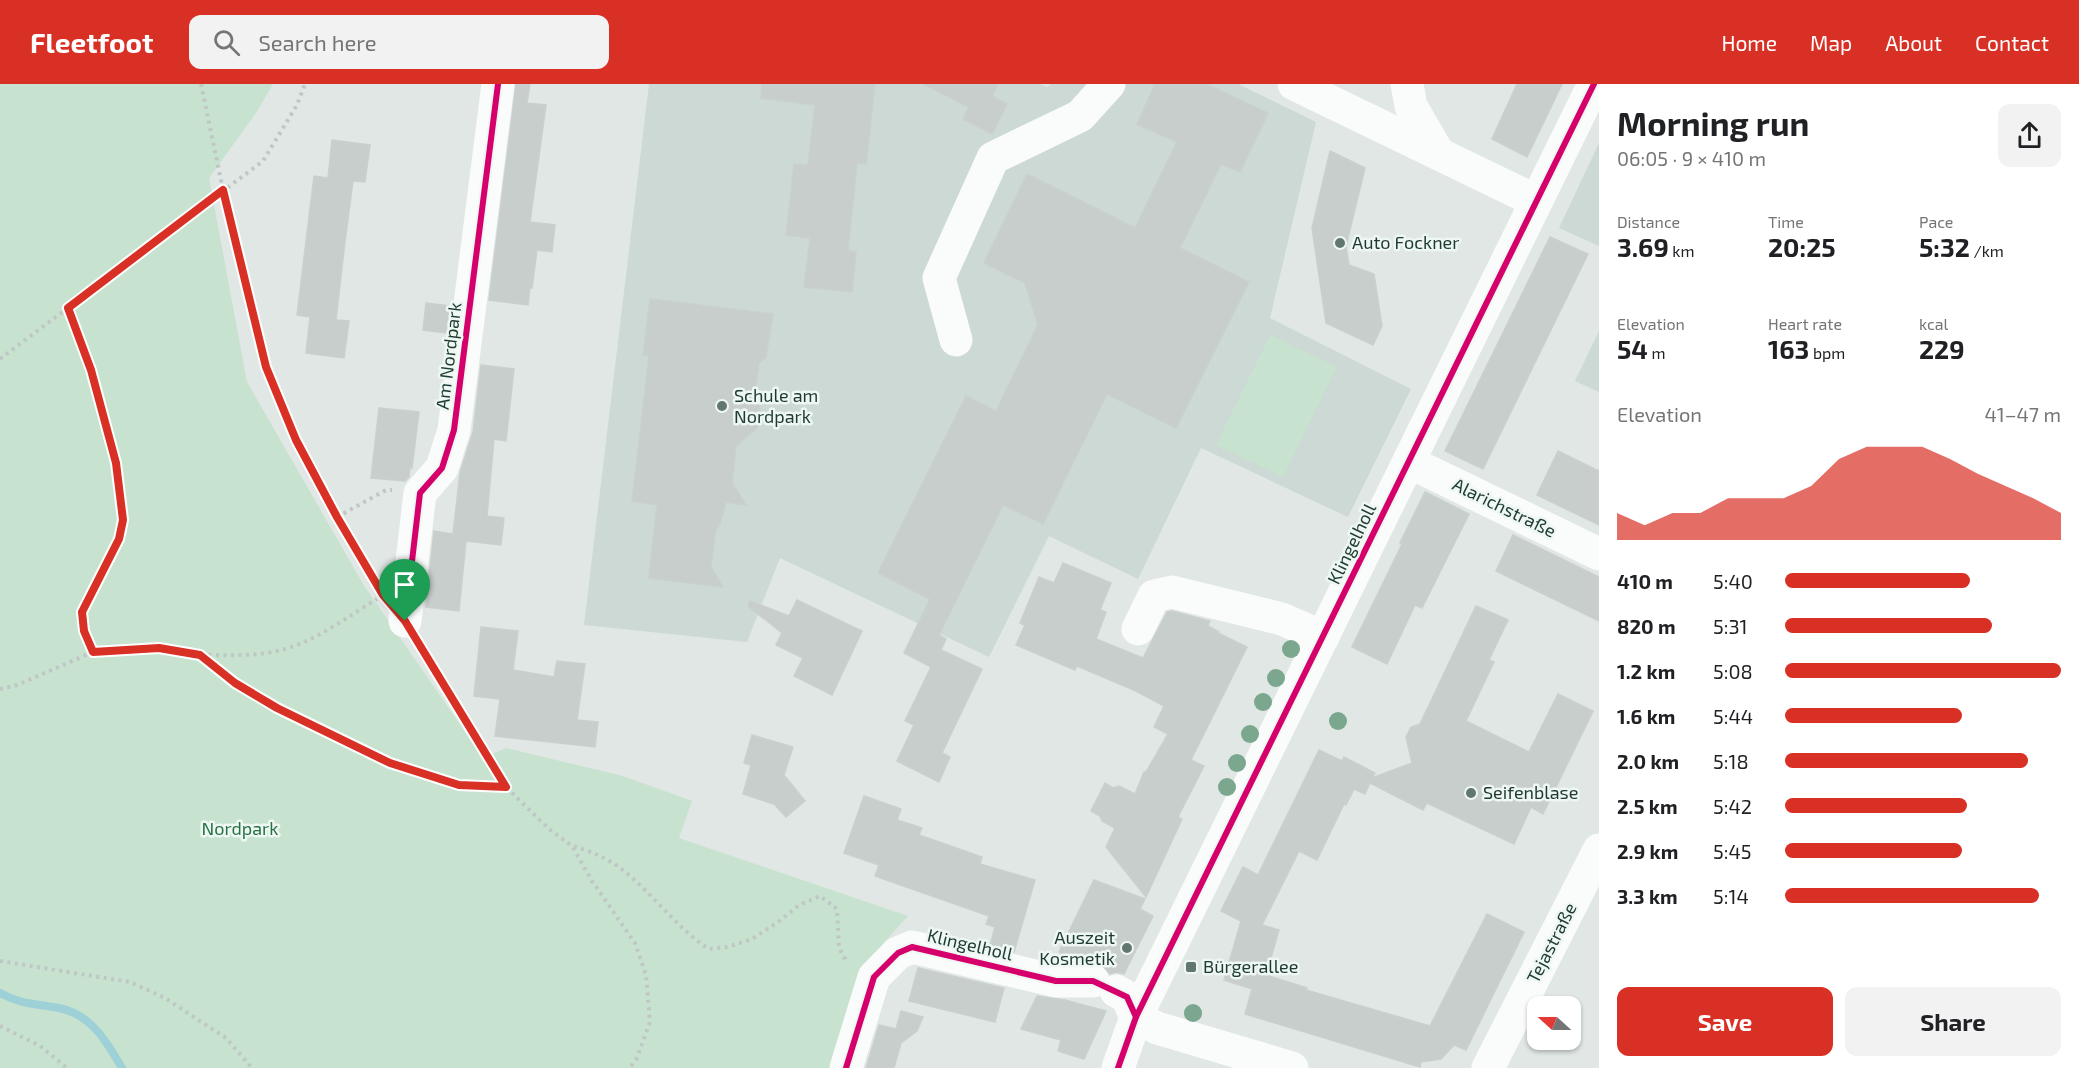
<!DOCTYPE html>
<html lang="en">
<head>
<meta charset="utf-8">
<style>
	:root { --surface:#fff; --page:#f2f2f2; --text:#202124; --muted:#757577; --accent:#d93025 }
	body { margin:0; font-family:"Exo 2",sans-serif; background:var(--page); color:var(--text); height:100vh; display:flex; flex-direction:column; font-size:22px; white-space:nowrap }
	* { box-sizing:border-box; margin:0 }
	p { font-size:20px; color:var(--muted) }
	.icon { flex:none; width:33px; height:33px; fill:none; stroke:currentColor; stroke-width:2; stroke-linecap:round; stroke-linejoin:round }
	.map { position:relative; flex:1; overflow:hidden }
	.side { display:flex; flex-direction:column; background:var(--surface); width:480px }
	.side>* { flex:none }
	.needle { width:39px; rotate:291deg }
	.controls { position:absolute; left:1527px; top:912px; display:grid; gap:12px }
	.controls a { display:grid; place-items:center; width:54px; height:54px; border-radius:12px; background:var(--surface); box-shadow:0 2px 4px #0004; font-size:30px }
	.pin { position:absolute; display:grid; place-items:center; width:51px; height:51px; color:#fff; margin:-62px -26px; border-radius:50% 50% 50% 0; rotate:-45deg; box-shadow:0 0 6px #0007 }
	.pin .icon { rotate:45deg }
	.round { display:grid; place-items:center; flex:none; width:63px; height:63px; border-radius:12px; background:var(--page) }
	.headline { display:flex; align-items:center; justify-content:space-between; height:102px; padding:0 18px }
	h1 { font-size:33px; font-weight:700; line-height:45px }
	.metrics { display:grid; grid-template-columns:repeat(3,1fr); gap:9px; height:102px; padding:6px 18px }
	.metrics div { display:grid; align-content:center }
	.metrics b { font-size:26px; font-weight:700 }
	.metrics small { font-size:16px; font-weight:400 }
	.metrics p { font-size:16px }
	.chart { height:168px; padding:12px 18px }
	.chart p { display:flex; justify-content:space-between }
	.chart svg { width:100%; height:108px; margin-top:6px; fill:var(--accent); opacity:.7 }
	.button { display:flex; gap:12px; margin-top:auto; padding:12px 18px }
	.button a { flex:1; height:69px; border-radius:12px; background:var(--accent); color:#fff; font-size:24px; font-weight:700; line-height:69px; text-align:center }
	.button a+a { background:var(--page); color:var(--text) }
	ul { padding:0 18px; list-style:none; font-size:20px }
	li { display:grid; grid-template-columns:96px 72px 1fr; align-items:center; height:45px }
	li i { height:15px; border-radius:8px; background:var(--accent) }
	header { display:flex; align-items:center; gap:36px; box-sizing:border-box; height:84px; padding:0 30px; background:var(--accent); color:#fff }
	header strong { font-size:28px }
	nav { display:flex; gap:33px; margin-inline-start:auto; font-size:21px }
	.search { width:420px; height:54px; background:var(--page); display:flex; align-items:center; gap:15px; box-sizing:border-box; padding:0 21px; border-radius:12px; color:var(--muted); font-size:22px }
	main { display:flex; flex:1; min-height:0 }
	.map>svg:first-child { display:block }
	.built { fill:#cdd9d4 }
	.green { fill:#c8e2d0 }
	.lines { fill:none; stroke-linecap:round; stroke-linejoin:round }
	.stream { stroke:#9ed0d8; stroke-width:8 }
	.building { fill:#c8cecb; stroke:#c9d0cd; stroke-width:1.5 }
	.path { stroke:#bfc7c5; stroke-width:4; stroke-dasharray:3 4.5; stroke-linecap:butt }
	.minor { stroke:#fafbfb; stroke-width:33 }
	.cycleway-casing { stroke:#eef7f2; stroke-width:10 }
	.cycleway { stroke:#d6006c; stroke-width:6 }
	.tree { fill:#7aa78d }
	.route-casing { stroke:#fff; stroke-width:12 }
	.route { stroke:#d93025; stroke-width:8 }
	.poi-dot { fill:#627771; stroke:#eef7f2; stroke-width:2 }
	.labels { text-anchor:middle; stroke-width:5; stroke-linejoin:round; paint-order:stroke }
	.poi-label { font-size:18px; fill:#1e3a33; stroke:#eef7f2; text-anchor:start }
	.street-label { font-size:18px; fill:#1e3a33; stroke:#eef7f2 }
	.park-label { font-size:18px; fill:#277245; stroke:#eef7f2 }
</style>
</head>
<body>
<header>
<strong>Fleetfoot</strong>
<div class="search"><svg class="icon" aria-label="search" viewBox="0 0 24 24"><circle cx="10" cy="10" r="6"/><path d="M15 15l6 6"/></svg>Search here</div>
<nav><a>Home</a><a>Map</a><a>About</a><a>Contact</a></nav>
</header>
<main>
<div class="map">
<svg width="1599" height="984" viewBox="0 0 1599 984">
	<rect width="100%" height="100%" fill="#e0e7e4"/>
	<!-- built -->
	<g class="built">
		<path d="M649,0H1040L1047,3L1051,0H1238L1316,38L1270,234L1411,305L1348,433L1201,364L1138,495L1049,452L989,573L780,474L747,558L584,541Z"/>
		<path d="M1599,59V162L1559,144Z"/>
		<path d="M1599,247V308L1575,297Z"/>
	</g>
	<!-- green -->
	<g class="green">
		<path d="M0,0H273L256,29L209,94L247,298L363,500L483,674L506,664L623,692L692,717L679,754L908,832L868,876L838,984H0Z"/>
		<path d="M1270,251L1337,283L1283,393L1216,361Z"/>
	</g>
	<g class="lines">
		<!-- stream -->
		<path class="stream" d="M0,909C19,920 38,920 59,924C91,930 107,958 122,984"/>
	</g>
	<!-- building -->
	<g class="building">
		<path d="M516,0H530L527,19L546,21L530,138L555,141L552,168L537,166L532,204H530L528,221L489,216Z"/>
		<path d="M762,0H875L866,80L857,79L848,167L856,168L852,208L804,203L810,154L786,151L794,80L808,81L815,21L761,14Z"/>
		<path d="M923,0H998L992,12L1007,20L992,50L963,35L969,23Z"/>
		<path d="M1155,0H1206L1268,29L1240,88L1221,80L1180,164L1249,198L1176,344L1107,310L1043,440L1003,421L939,551L946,555L941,566L982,585L942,669L950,673L939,698L897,677L914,641L905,637L931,583L904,569L930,515L878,489L966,312L996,327L1038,241L1025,199L984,179L1027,90L1135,144L1177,58L1137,40Z"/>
		<path d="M1517,0H1562L1527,73L1492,55Z"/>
		<path d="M332,56L370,61L365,98L353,97L344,166L336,236L349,237L344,274L306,269L310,233L297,231L314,92L328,94Z"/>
		<path d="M1330,67L1365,84L1346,162L1349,181L1374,190L1382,242L1373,261L1326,239L1312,144Z"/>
		<path d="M1550,153L1588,170L1483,385L1445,367Z"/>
		<path d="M650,215L773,230L766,273L759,279L754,315L760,324L758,343L736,362L732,399L746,421L726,418L720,440L716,445L711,483L723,503L649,494L657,421L632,417L649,272L643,271Z"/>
		<path d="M426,219L450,222L446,249L423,246Z"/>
		<path d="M481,281L514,285L506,357L494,355L487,432L504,434L501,461L466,457L459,527L426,523L434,447L453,450L460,389L473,348Z"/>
		<path d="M379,324L419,328L412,384L410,383L409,393L405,397L371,394Z"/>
		<path d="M1558,367L1599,387V441L1537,411Z"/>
		<path d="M1425,408L1469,430L1422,524L1415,521L1387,580L1352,563L1402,460L1400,459Z"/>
		<path d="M1513,451L1599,493V537L1496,487Z"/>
		<path d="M1063,479L1111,499L1100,526L1106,528L1096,555L1143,574L1167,528L1172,527L1210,537L1208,542L1219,548L1218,549L1247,563L1191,676L1204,682L1178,733L1182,735L1146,813L1106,763L1115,744L1102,737L1100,732L1091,727L1105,699L1113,704L1119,702L1135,710L1144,688H1146L1168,650L1154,643L1164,622L1136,607L1077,582L1075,586L1016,561L1025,541L1020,539L1039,493L1054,499Z"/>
		<path d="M797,516L862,547L832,611L794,592L803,574L776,561L782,549L748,522L750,517L789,532Z"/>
		<path d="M1476,522L1508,536L1489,576L1494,578L1466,637L1529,668L1558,610L1593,627L1543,730L1531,723L1514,760L1427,719L1423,726L1370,699L1365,710L1354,705L1346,721L1344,720L1317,776L1299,767L1262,841L1279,846L1266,891L1307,904L1306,906L1430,942L1487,830L1524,848L1466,966L1454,961L1441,975L1421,978L1420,983L1245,930L1252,905L1224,896L1241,837L1221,827L1243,783L1258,791L1319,666L1342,677L1344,673L1375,689L1372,694L1412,679L1406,653L1411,643L1420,640Z"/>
		<path d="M481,543L518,547L513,586L554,593L557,577L585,580L577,636L598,638L595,663L495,652L500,615L474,612Z"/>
		<path d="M752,651L793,663L784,691L805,717L786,733L774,720L743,710L751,681L744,679Z"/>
		<path d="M864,712L901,725L897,736L922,744L919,751L982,773L980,780L1035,796L1014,868L990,862L995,843L986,840L989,832L875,792L879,781L844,769Z"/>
		<path d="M1094,796L1145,815L1140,825L1153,832L1124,890L1116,888L1110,890L1102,881L1080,878L1059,868Z"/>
		<path d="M918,884L1004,904L995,938L909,917Z"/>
		<path d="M1037,912L1065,916L1106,927L1084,975L1058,967L1061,956L1021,945Z"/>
		<path d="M901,927L923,933L917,947L901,959L894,984H866L879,941L896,945Z"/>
	</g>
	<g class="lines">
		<!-- path -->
		<g class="path">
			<path d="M201,0L223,106L266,283L296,356L337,433L378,503"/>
			<path d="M68,225L91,286L116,379L123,436L119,455L82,528L84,547L93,568"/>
			<path d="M0,275L263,77L297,21L305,0"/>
			<path d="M337,433L386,406H392"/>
			<path d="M420,563L506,703L549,745L572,762L592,797L635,859L646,891L650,938L637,974L630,984"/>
			<path d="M201,571C230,571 260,573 288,564C319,555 350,531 377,515"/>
			<path d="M0,605L17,601L93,568L159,564L200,571L235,599L277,624L390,679L458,701L506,703"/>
			<path d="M574,762C584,766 595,769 604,774C642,793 671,841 709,865L728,863L752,855L778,838L799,821L820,812L837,825L839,864L846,877L848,875"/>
			<path d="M0,877L130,898L165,914L226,954L252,984"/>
			<path d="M0,942L40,962L67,984"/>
		</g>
		<!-- minor -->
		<g class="minor">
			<path d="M1294,0L1536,117"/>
			<path d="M1407,0L1411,22L1438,69"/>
			<path d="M956,256L939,194L993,74L1080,32L1109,0"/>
			<path d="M1409,378L1599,470"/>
			<path d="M405,537L420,409L442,384L454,346L498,0"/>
			<path d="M1138,545L1154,512L1172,508L1282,535L1323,553"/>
			<path d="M1116,907L1127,913L1136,933"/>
			<path d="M1136,933L1157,944L1292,984"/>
			<path d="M846,984L874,893L898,869L912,863L1056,897H1093"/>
			<path d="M1118,984L1136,933L1594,0"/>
			<path d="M1488,984L1599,766"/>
		</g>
		<!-- cycleway casing -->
		<g class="cycleway-casing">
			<g id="cycleway">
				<path d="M405,537L420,409L442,384L454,346L498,0"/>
				<path d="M846,984L874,893L898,869L912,863L1056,897H1093L1127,913L1136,933"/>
				<path d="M1118,984L1136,933L1594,0"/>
			</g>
		</g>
		<!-- cycleway -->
		<use href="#cycleway" class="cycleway"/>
	</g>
	<!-- trees -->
	<g class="tree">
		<circle cx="1291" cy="565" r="9"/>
		<circle cx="1276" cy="594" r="9"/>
		<circle cx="1263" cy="618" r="9"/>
		<circle cx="1338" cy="637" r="9"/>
		<circle cx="1250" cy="650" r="9"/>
		<circle cx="1237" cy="679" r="9"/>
		<circle cx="1227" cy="703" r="9"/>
		<circle cx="1193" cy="929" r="9"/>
	</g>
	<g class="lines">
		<!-- route casing -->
		<g class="route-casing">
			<path id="route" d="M223,106L266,283L296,356L337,433L383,511L405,537L506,703L459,701L390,679L277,624L235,599L200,571L159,564L93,568L84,547L82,528L119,455L123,436L116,379L91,286L68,224Z"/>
		</g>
		<!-- route -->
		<use href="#route" class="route"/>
	</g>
	<!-- markers -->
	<g class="poi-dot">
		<circle cx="1340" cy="159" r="6"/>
		<circle cx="722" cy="322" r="6"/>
		<circle cx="1471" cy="709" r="6"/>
		<circle cx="1127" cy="864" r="6"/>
		<rect x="1185" y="877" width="12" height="12" rx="3"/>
	</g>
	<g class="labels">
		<!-- poi labels -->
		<g class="poi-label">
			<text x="1352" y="165">Auto Fockner</text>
			<text x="734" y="318">Schule am<tspan x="734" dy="21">Nordpark</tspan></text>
			<text x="1483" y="715">Seifenblase</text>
			<text x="1115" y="860" text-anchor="end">Auszeit<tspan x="1115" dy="21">Kosmetik</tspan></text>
			<text x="1203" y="889">Bürgerallee</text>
		</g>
		<!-- street labels -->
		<g class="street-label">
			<text transform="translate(449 272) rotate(-83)" y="6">Am Nordpark</text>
			<text transform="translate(1504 424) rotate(26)" y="6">Alarichstraße</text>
			<text transform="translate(1352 460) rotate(-64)" y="6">Klingelholl</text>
			<text transform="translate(1552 859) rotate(-63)" y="6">Tejastraße</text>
			<text transform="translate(970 861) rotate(13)" y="6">Klingelholl</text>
		</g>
		<!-- park labels -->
		<g class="park-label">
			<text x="240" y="751">Nordpark</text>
		</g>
	</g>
</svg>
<div class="controls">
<a><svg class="needle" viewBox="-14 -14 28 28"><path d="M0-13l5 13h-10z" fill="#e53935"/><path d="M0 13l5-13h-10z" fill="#757577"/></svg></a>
</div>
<div class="pin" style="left:405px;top:537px;background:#1e9e55"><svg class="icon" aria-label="arrive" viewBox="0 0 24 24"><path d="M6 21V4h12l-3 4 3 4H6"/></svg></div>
</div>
<section class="side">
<div class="headline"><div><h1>Morning run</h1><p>06:05 · 9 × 410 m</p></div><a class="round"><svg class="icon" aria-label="share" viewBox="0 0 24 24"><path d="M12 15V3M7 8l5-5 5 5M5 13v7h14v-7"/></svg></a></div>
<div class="metrics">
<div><p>Distance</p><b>3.69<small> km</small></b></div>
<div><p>Time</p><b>20:25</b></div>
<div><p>Pace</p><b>5:32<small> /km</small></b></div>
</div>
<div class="metrics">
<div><p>Elevation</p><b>54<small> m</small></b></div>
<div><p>Heart rate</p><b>163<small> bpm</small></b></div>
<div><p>kcal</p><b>229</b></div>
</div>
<div class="chart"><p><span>Elevation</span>41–47 m</p>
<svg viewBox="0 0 160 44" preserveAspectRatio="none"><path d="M0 44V33L10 38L20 33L30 33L40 27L50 27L60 27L70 22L80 11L90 6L100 6L110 6L120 11L130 17L140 22L150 27L160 33V44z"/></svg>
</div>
<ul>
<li><b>410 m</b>5:40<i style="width:67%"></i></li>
<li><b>820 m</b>5:31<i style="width:75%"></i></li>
<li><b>1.2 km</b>5:08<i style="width:100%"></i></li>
<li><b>1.6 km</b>5:44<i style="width:64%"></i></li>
<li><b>2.0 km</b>5:18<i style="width:88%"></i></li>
<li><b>2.5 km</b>5:42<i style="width:66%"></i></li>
<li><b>2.9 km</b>5:45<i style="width:64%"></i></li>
<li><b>3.3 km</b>5:14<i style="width:92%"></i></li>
</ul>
<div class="button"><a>Save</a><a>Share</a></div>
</section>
</main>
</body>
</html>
